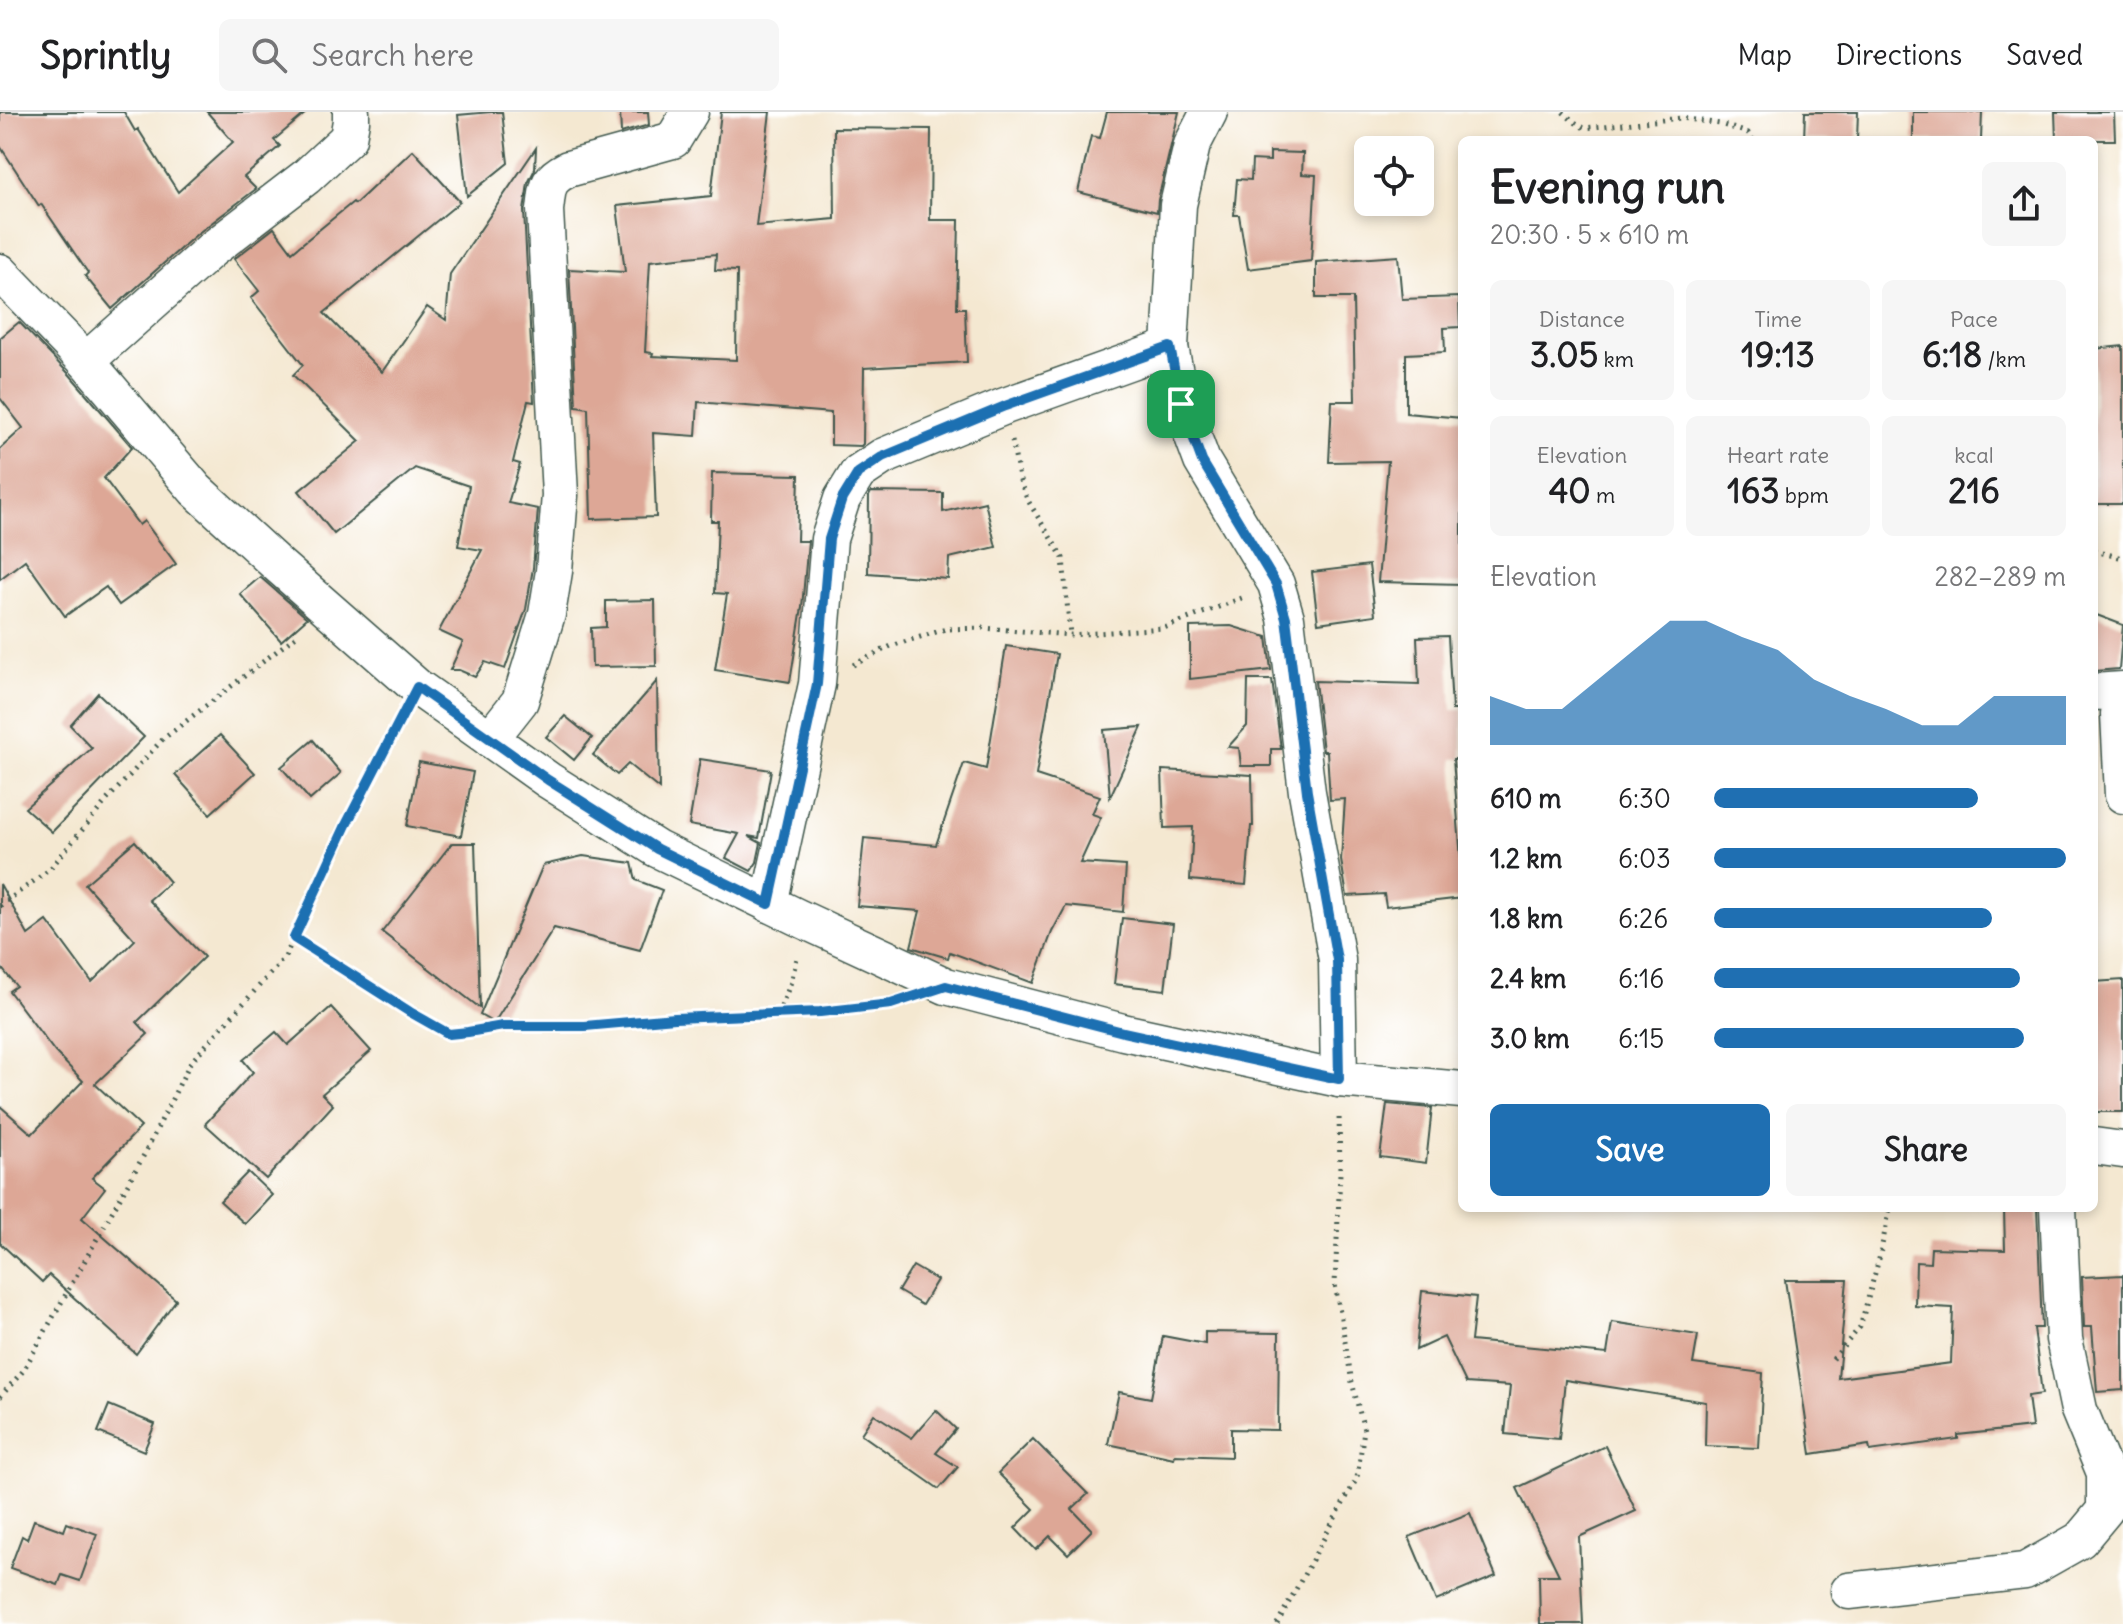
<!DOCTYPE html>
<html lang="en">
<head>
<meta charset="utf-8">
<style>
	:root { --surface:#fff; --page:#f6f6f6; --text:#202124; --muted:#757577; --line:#e0e0e0; --accent:#1f6fb2 }
	body { margin:0; font-family:Delius,sans-serif; background:var(--page); color:var(--text); height:100vh; display:flex; flex-direction:column; font-size:30px; white-space:nowrap }
	* { box-sizing:border-box; margin:0 }
	p { font-size:26px; color:var(--muted) }
	.icon { flex:none; width:44px; height:44px; fill:none; stroke:currentColor; stroke-width:2; stroke-linecap:round; stroke-linejoin:round }
	.map { position:relative; flex:1; overflow:hidden }
	.sheet { position:absolute; left:1458px; top:24px; width:640px; height:1076px; display:flex; flex-direction:column; background:var(--surface); border-radius:12px; box-shadow:0 4px 12px #0003 }
	.sheet>* { flex:none }
	.fabs { position:absolute; left:1354px; top:24px; display:grid; gap:16px }
	.fabs a { display:grid; place-items:center; width:80px; height:80px; border-radius:12px; background:var(--surface); box-shadow:0 4px 12px #0003; font-size:40px }
	.pin { position:absolute; display:grid; place-items:center; width:68px; height:68px; color:#fff; margin:-34px; border-radius:16px; box-shadow:0 4px 12px #0006 }
	.round { display:grid; place-items:center; flex:none; width:84px; height:84px; border-radius:12px; background:var(--page) }
	.headline { display:flex; align-items:center; justify-content:space-between; height:136px; padding:0 32px }
	h1 { font-size:44px; font-weight:700; line-height:60px }
	.figures { display:grid; grid-template-columns:repeat(3,1fr); gap:12px; height:136px; padding:8px 32px }
	.figures div { display:grid; align-content:center; border-radius:12px; background:var(--page); text-align:center }
	.figures b { font-size:34px; font-weight:700 }
	.figures small { font-size:22px; font-weight:400 }
	.figures p { font-size:22px }
	.chart { height:224px; padding:16px 32px }
	.chart p { display:flex; justify-content:space-between }
	.chart svg { width:100%; height:144px; margin-top:8px; fill:var(--accent); opacity:.7 }
	.primary-button { display:flex; gap:16px; margin-top:auto; padding:16px 32px }
	.primary-button a { flex:1; height:92px; border-radius:12px; background:var(--accent); color:#fff; font-size:32px; font-weight:700; line-height:92px; text-align:center }
	.primary-button a+a { background:var(--page); color:var(--text) }
	ul { padding:0 32px; list-style:none; font-size:26px }
	li { display:grid; grid-template-columns:128px 96px 1fr; align-items:center; height:60px }
	li i { height:20px; border-radius:10px; background:var(--accent) }
	header { display:flex; align-items:center; gap:48px; box-sizing:border-box; height:112px; padding:0 40px; background:var(--surface); border-bottom:2px solid var(--line) }
	header strong { font-size:38px }
	nav { display:flex; gap:44px; margin-inline-start:auto; font-size:28px }
	.search { width:560px; height:72px; background:var(--page); display:flex; align-items:center; gap:20px; box-sizing:border-box; padding:0 28px; border-radius:12px; color:var(--muted); font-size:30px }
	.map>svg:first-child { display:block }
	.building { fill:#dda796; fill-rule:evenodd }
	.lines { fill:none; stroke-linecap:round; stroke-linejoin:round }
	.minor-casing { stroke:#3f574c; stroke-width:39 }
	.path { stroke:#3f574c; stroke-width:5; stroke-dasharray:2 6; stroke-linecap:butt }
	.minor { stroke:#fff; stroke-width:36 }
	.route-casing { stroke:#fff; stroke-width:16 }
	.route { stroke:#1f6fb2; stroke-width:10 }
</style>
</head>
<body>
<header>
<strong>Sprintly</strong>
<div class="search"><svg class="icon" aria-label="search" viewBox="0 0 24 24"><circle cx="10" cy="10" r="6"/><path d="M15 15l6 6"/></svg>Search here</div>
<nav><a>Map</a><a>Directions</a><a>Saved</a></nav>
</header>
<div class="map">
<svg width="2123" height="1512" viewBox="0 0 2123 1512">
	<rect width="100%" height="100%" fill="#fff"/>
	<filter id="ink" filterUnits="userSpaceOnUse"><feTurbulence type="fractalNoise" baseFrequency=".0125" numOctaves="2"/><feDisplacementMap in="SourceGraphic" scale="16" xChannelSelector="R" yChannelSelector="G"/><feConvolveMatrix kernelMatrix="1 2 1 2 8 2 1 2 1" color-interpolation-filters="sRGB"/></filter>
	<filter id="wash" filterUnits="userSpaceOnUse"><feTurbulence type="fractalNoise" baseFrequency=".006" numOctaves="4" result="noise"/><feDisplacementMap in="SourceGraphic" scale="32" xChannelSelector="R" yChannelSelector="G"/><feGaussianBlur stdDeviation="1.8" result="paint"/><feColorMatrix in="noise" values="0 0 0 0 0 0 0 0 0 0 0 0 0 0 0 0 0 1.4 0 .05"/><feComposite in="paint" operator="in"/></filter>
	<g filter="url(#wash)">
		<rect width="100%" height="100%" fill="#f4e8d1"/>
		<g id="blocks">
			<!-- building -->
			<g class="building">
				<path d="M0,0H124L135,19L138,17L178,80L233,30L207,0H307L274,28L280,34L244,65L256,77L197,122L112,197L85,164L88,161L41,92L39,94L0,34Z"/>
				<path d="M491,0H502L508,51L467,84L458,3Z"/>
				<path d="M620,0H648L649,13L621,21Z"/>
				<path d="M721,0H770L756,114L835,107L834,16L931,17L930,108H959L957,196H965L967,250L864,256L863,332L861,334L831,333V301L698,290L696,324L653,321L656,405L591,407L588,296L576,294L569,157L625,160L617,94L711,84ZM716,142L715,158L737,159L736,248L652,244L653,241L645,240L650,149Z"/>
				<path d="M1107,0H1179L1158,88L1157,100L1078,80L1091,24L1100,26Z"/>
				<path d="M1805,0H1858L1857,28H1804Z"/>
				<path d="M1913,0H1982L1981,28H1913Z"/>
				<path d="M2055,0H2114L2115,28H2056Z"/>
				<path d="M536,36L535,57L528,71L524,99L534,290L528,289L513,350L520,352L508,391L538,397L533,456L526,497L505,557L485,550L475,565L459,558H450L463,530L439,519L482,438L458,434L469,374L415,356L334,422L299,379L360,329L293,263L303,253L251,186L259,179L234,147L274,116L292,140L353,90L355,92L413,38L460,90L324,201L382,260L427,195L446,208L450,162Z"/>
				<path d="M1270,40L1303,41L1302,62L1316,63L1311,149L1248,157L1239,103H1234L1237,67L1251,68L1252,48L1270,49Z"/>
				<path d="M1398,144L1402,187L1459,185L1460,215L1444,216L1445,240L1406,242V301L1462,306V472L1378,470L1388,349L1329,350L1332,289H1355L1353,186H1316V150Z"/>
				<path d="M19,210L70,263L132,335L104,366L139,413L144,409L176,452L119,493L106,475L65,504L25,448L0,467V337L23,316L0,286V226Z"/>
				<path d="M2123,234V392H2094V237Z"/>
				<path d="M712,361L799,363L797,429H808L802,495L790,570L715,558L727,482L715,481L718,409H711Z"/>
				<path d="M871,380L943,381V400L985,390L996,435L949,446L948,467L868,461L869,384Z"/>
				<path d="M1369,453L1375,503L1318,511L1312,460Z"/>
				<path d="M260,465L307,506L281,529L240,482Z"/>
				<path d="M655,488L656,554L592,555L591,516L606,515V489Z"/>
				<path d="M2094,502L2123,513L2119,557L2094,559Z"/>
				<path d="M1231,514L1267,525L1271,558L1190,567V515Z"/>
				<path d="M1448,524L1452,598H1462V647H1453L1462,760V786L1386,795L1384,782L1347,784L1341,748L1345,687L1330,688L1327,639H1323L1315,569L1419,572L1417,525Z"/>
				<path d="M1006,534L1057,542L1036,663L1100,684L1092,702L1101,705L1080,751L1126,754L1123,800L1066,794L1052,820L1033,871L950,840L948,846L911,835L920,799L857,794L864,726L936,733L964,651L986,657Z"/>
				<path d="M1248,568H1272L1281,637H1271V654H1241L1239,636L1228,635L1247,614Z"/>
				<path d="M657,569L659,677L628,652L617,663L593,643Z"/>
				<path d="M98,581L144,625L52,720L25,696L92,636L70,613Z"/>
				<path d="M565,604L592,626L574,648L546,625Z"/>
				<path d="M1142,615L1110,685L1104,618Z"/>
				<path d="M220,623L255,661L210,702L175,663Z"/>
				<path d="M313,628L341,661L310,688L281,655Z"/>
				<path d="M700,647L771,658L759,726L748,724L761,731L757,750L751,759L726,746L739,722L689,713Z"/>
				<path d="M419,650L473,660L461,724L407,714Z"/>
				<path d="M1162,658L1252,663L1253,714H1251L1246,773L1190,768L1193,715L1164,716Z"/>
				<path d="M135,729L170,770L149,788L204,845L137,910L148,922L95,972L141,1015L92,1066L105,1076L82,1106L176,1188L136,1242L49,1163L42,1170L0,1131V994L32,1022L83,969L55,940L9,879L16,874L0,854V772L28,823L47,809L92,870L135,828L85,772Z"/>
				<path d="M452,731H475L480,896L382,820Z"/>
				<path d="M583,744L632,751L636,768L662,778L640,838L554,816L494,911L480,903L543,753Z"/>
				<path d="M1122,806L1173,812L1165,878L1114,872Z"/>
				<path d="M2123,868V1000H2094V870Z"/>
				<path d="M331,895L371,939L322,982L333,993L266,1067L205,1012L253,960L243,948L276,920L288,933Z"/>
				<path d="M1387,992L1432,996L1426,1051L1380,1045Z"/>
				<path d="M248,1060L272,1083L245,1112L220,1089Z"/>
				<path d="M2004,1096H2037L2042,1216H2034L2042,1282L2028,1284L2032,1315L1958,1323V1327L1870,1339L1869,1333L1811,1342L1785,1168H1847L1838,1266L1951,1251L1953,1196L1915,1194L1916,1150L1930,1151L1931,1136L2005,1138Z"/>
				<path d="M913,1154L937,1168L922,1193L898,1179Z"/>
				<path d="M2123,1163V1278L2097,1280L2092,1215H2084L2082,1165Z"/>
				<path d="M1422,1179L1476,1185L1471,1229L1607,1242L1612,1210L1698,1223L1693,1252L1763,1261L1759,1336L1705,1334L1706,1290L1565,1268L1559,1327L1505,1322L1510,1274L1466,1271L1444,1225L1416,1238Z"/>
				<path d="M1205,1220L1279,1221L1278,1318L1231,1317V1345L1175,1343L1174,1346L1108,1332L1119,1280L1151,1286L1163,1224L1205,1232Z"/>
				<path d="M109,1293L155,1312L144,1339L98,1320Z"/>
				<path d="M936,1298L956,1317L936,1341L958,1355L939,1377L861,1322L874,1302L912,1326Z"/>
				<path d="M1033,1327L1088,1382L1072,1397L1092,1418L1068,1442L1050,1424L1036,1438L1015,1416L1034,1397L998,1361Z"/>
				<path d="M1605,1334L1636,1399L1579,1425L1583,1512H1540L1539,1463H1559L1517,1376Z"/>
				<path d="M1470,1401L1496,1464L1436,1489L1409,1425Z"/>
				<path d="M34,1408L64,1419L67,1411L97,1422L80,1469L62,1463L58,1473L10,1456L22,1424L27,1427Z"/>
			</g>
		</g>
	</g>
	<g filter="url(#ink)">
		<use href="#blocks" fill-opacity="0" stroke="#3f574c" stroke-width="2"/>
		<g class="lines">
			<!-- minor casing -->
			<g class="minor-casing">
				<g id="minor">
					<path d="M1209,0L1192,33L1178,93L1170,235L1181,292L1202,349L1276,472L1286,506L1307,680L1337,848L1339,967"/>
					<path d="M0,160L86,249L196,378L279,454L417,575L548,668L657,737L797,805L946,874L1123,920L1339,967L1462,978"/>
					<path d="M86,249L211,138L306,65L348,26L351,9V0"/>
					<path d="M2094,580L2123,578L2119,602L2123,683"/>
					<path d="M490,627L520,589L547,502L554,459L560,383L545,98C548,75 546,68 568,57L673,28L690,0"/>
					<path d="M769,792L817,572L829,427L842,387L858,361L882,345L1005,294L1170,235"/>
					<path d="M2094,1034L2123,1038"/>
					<path d="M1849,1479L2025,1459L2080,1428L2105,1398V1361L2079,1298L2064,1227L2058,1096"/>
				</g>
			</g>
			<!-- path -->
			<g class="path">
				<path d="M1563,0L1573,9L1584,16L1682,6L1720,12L1748,21L1753,28"/>
				<path d="M1012,329L1019,366L1027,387L1063,446L1070,523"/>
				<path d="M2094,439L2123,446"/>
				<path d="M853,553L891,534L946,517L983,516L1070,523L1164,516L1242,486"/>
				<path d="M0,794L49,758L107,688L163,627L300,521"/>
				<path d="M294,826L410,900L449,922L468,920L503,914H585L675,906L820,900L896,891"/>
				<path d="M778,902L791,870L797,846"/>
				<path d="M1833,1247L1860,1215L1879,1147L1890,1096"/>
				<path d="M0,1285L23,1259L145,1041L190,951L285,845L346,713L400,607"/>
				<path d="M1277,1512L1357,1366L1364,1318L1352,1270L1335,1172L1340,1061L1339,1002"/>
			</g>
			<!-- minor -->
			<use href="#minor" class="minor"/>
		</g>
	</g>
	<g class="lines" filter="url(#ink)">
		<!-- route casing -->
		<g class="route-casing">
			<path id="route" d="M1170,235L1181,292L1202,349L1276,472L1286,506L1307,680L1337,848L1339,967L1123,920L946,874L891,892L820,900L675,906L585,914H503L468,920L449,922L410,900L294,826L346,713L417,575L548,668L657,737L769,792L817,572L829,427L842,387L858,361L882,345L1005,294Z"/>
		</g>
		<!-- route -->
		<use href="#route" class="route"/>
	</g>
</svg>
<div class="fabs">
<a><svg class="icon" aria-label="locate" viewBox="0 0 24 24"><circle cx="12" cy="12" r="6"/><path d="M12 2v4M12 18v4M2 12h4M18 12h4"/></svg></a>
</div>
<div class="pin" style="left:1181px;top:292px;background:#1e9e55"><svg class="icon" aria-label="arrive" viewBox="0 0 24 24"><path d="M6 21V4h12l-3 4 3 4H6"/></svg></div>
<section class="sheet">
<div class="headline"><div><h1>Evening run</h1><p>20:30 · 5 × 610 m</p></div><a class="round"><svg class="icon" aria-label="share" viewBox="0 0 24 24"><path d="M12 15V3M7 8l5-5 5 5M5 13v7h14v-7"/></svg></a></div>
<div class="figures">
<div><p>Distance</p><b>3.05<small> km</small></b></div>
<div><p>Time</p><b>19:13</b></div>
<div><p>Pace</p><b>6:18<small> /km</small></b></div>
</div>
<div class="figures">
<div><p>Elevation</p><b>40<small> m</small></b></div>
<div><p>Heart rate</p><b>163<small> bpm</small></b></div>
<div><p>kcal</p><b>216</b></div>
</div>
<div class="chart"><p><span>Elevation</span>282–289 m</p>
<svg viewBox="0 0 160 44" preserveAspectRatio="none"><path d="M0 44V29L10 33L20 33L30 24L40 15L50 6L60 6L70 11L80 15L90 24L100 29L110 33L120 38L130 38L140 29L150 29L160 29V44z"/></svg>
</div>
<ul>
<li><b>610 m</b>6:30<i style="width:75%"></i></li>
<li><b>1.2 km</b>6:03<i style="width:100%"></i></li>
<li><b>1.8 km</b>6:26<i style="width:79%"></i></li>
<li><b>2.4 km</b>6:16<i style="width:87%"></i></li>
<li><b>3.0 km</b>6:15<i style="width:88%"></i></li>
</ul>
<div class="primary-button"><a>Save</a><a>Share</a></div>
</section>
</div>
</body>
</html>
